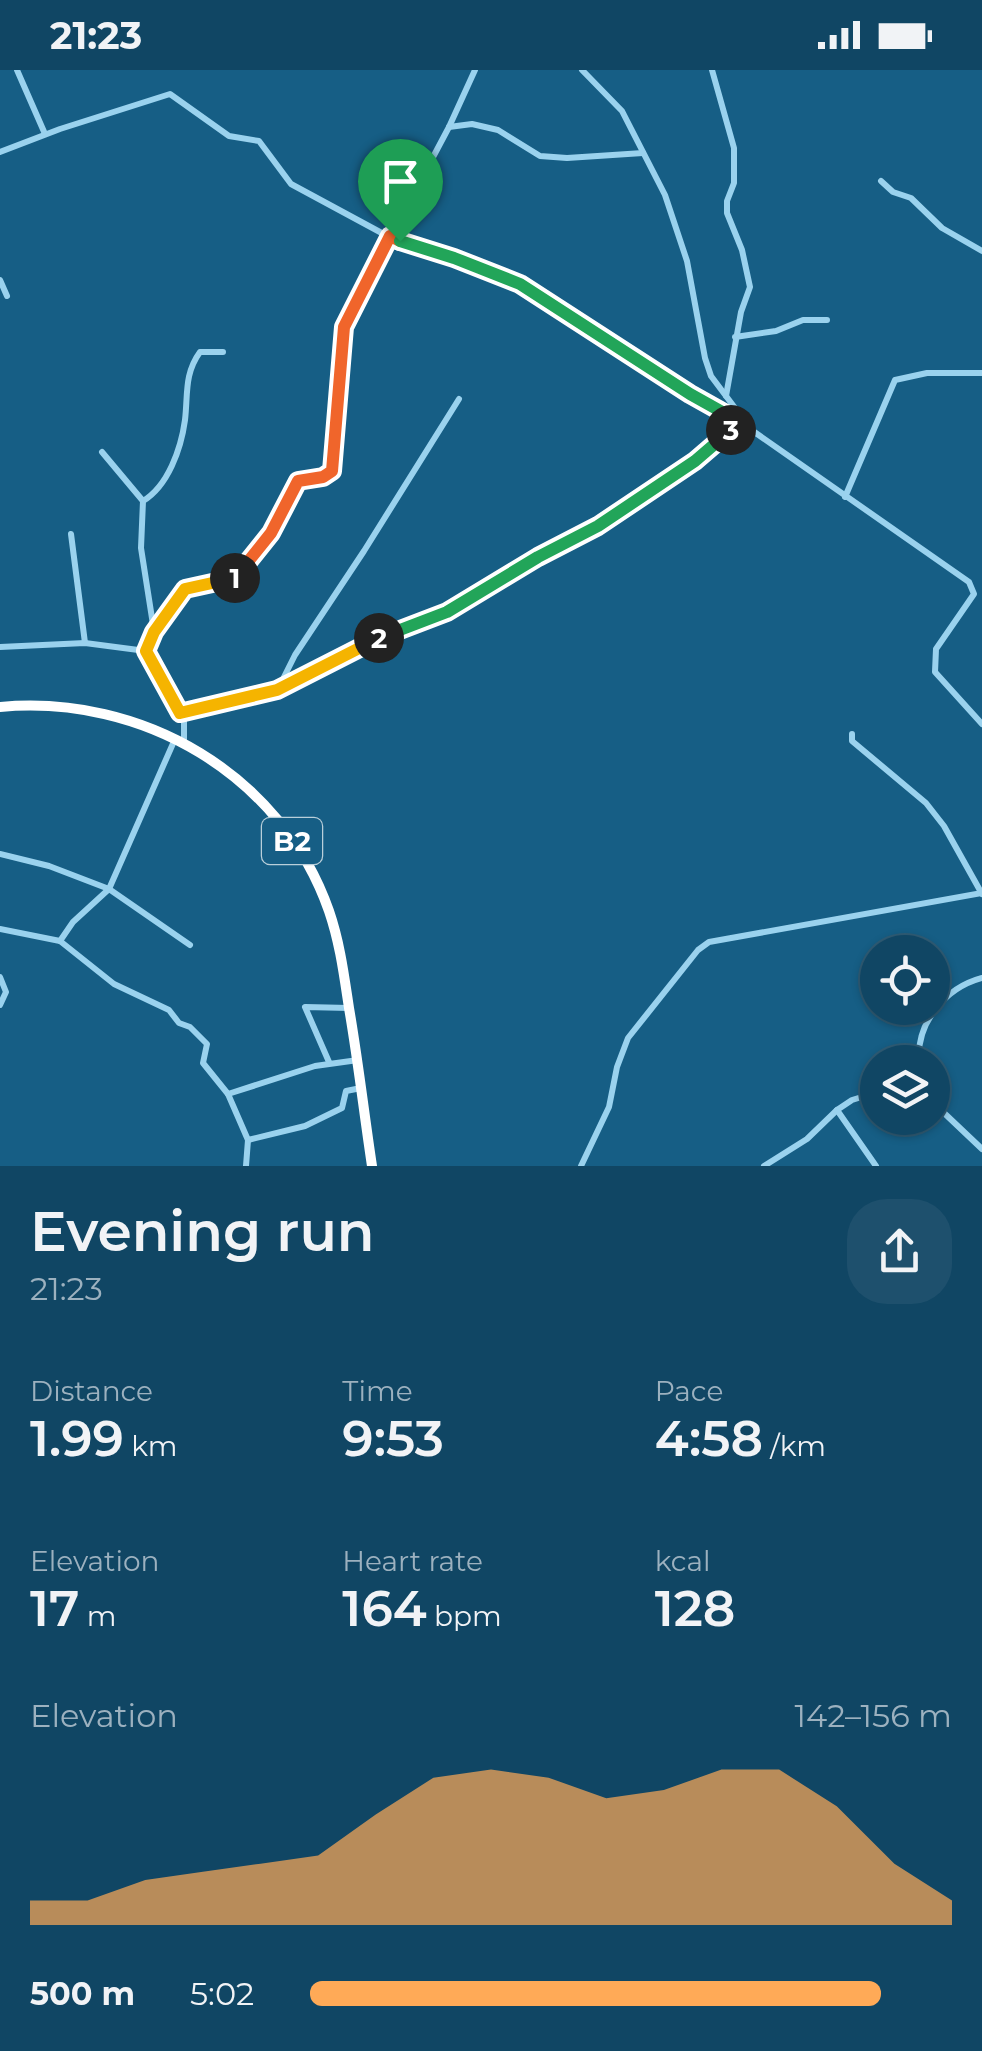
<!DOCTYPE html>
<html lang="en">
<head>
<meta charset="utf-8">
<style>
	:root { --surface:#104664; --page:#1e506d; --text:#f1f3f6; --muted:#9cb1bf; --line:#305e78; --accent:#ffaa57 }
	body { margin:0; font-family:Montserrat,sans-serif; background:var(--page); color:var(--text); height:100vh; display:flex; flex-direction:column; font-size:38px; white-space:nowrap }
	* { box-sizing:border-box; margin:0 }
	p { font-size:32px; color:var(--muted) }
	.icon { flex:none; width:55px; height:55px; fill:none; stroke:currentColor; stroke-width:2; stroke-linecap:round; stroke-linejoin:round }
	.map { position:relative; height:1096px; overflow:hidden }
	.panel { display:flex; flex-direction:column; background:var(--surface); flex:1 }
	.panel>* { flex:none }
	.tools { position:absolute; left:860px; top:865px; display:grid; gap:20px }
	.tools a { display:grid; place-items:center; width:90px; height:90px; border-radius:50%; background:var(--surface); box-shadow:0 2px 8px #0004,0 0 0 2px var(--line); font-size:50px }
	.pin { position:absolute; display:grid; place-items:center; width:85px; height:85px; color:#fff; margin:-102px -42px; border-radius:50% 50% 50% 0; rotate:-45deg; box-shadow:0 0 10px #0007 }
	.pin .icon { rotate:45deg }
	.km { position:absolute; width:50px; height:50px; margin:-25px; border-radius:50%; background:#222; color:#fff; font-size:28px; line-height:50px; text-align:center }
	.round { display:grid; place-items:center; flex:none; width:105px; height:105px; border-radius:40px; background:var(--page) }
	.headline { display:flex; align-items:center; justify-content:space-between; height:170px; padding:0 30px }
	h1 { font-size:55px; font-weight:600; line-height:75px }
	.stats { display:grid; grid-template-columns:repeat(3,1fr); gap:15px; height:170px; padding:10px 30px }
	.stats div { display:grid; align-content:center }
	.stats b { font-size:50px; font-weight:600 }
	.stats small { font-size:28px; font-weight:400 }
	.stats p { font-size:28px }
	.chart { height:280px; padding:20px 30px }
	.chart p { display:flex; justify-content:space-between }
	.chart svg { width:100%; height:180px; margin-top:10px; fill:var(--accent); opacity:.7 }
	ul { padding:0 30px; list-style:none; font-size:32px }
	li { display:grid; grid-template-columns:160px 120px 1fr; align-items:center; height:75px }
	li i { height:25px; border-radius:12px; background:var(--accent) }
	.status { display:flex; justify-content:space-between; align-items:center; height:70px; padding:0 50px; background:var(--surface); direction:ltr }
	.status svg { height:28px; fill:currentColor }
	.map>svg:first-child { display:block }
	.lines { fill:none; stroke-linecap:round; stroke-linejoin:round }
	.minor { stroke:#9ad2ee; stroke-width:6 }
	.highway { stroke:#fff; stroke-width:10 }
	.split-1-casing { stroke:#fff; stroke-width:20 }
	.split-2-casing { stroke:#fff; stroke-width:20 }
	.split-3-casing { stroke:#fff; stroke-width:20 }
	.split-4-casing { stroke:#fff; stroke-width:20 }
	.split-1 { stroke:#f0652b; stroke-width:12 }
	.split-2 { stroke:#f5b400; stroke-width:12 }
	.split-3 { stroke:#22a559; stroke-width:12 }
	.split-4 { stroke:#22a559; stroke-width:12 }
	.labels { text-anchor:middle; stroke-width:8; stroke-linejoin:round; paint-order:stroke }
	.shield { fill:#165e85; stroke:#b9cfda; stroke-width:2.5 }
	.shield-label { font-size:28px; font-weight:bold; fill:#fff }
</style>
</head>
<body>
<div class="status"><b>21:23</b><svg viewBox="0 0 49 12"><path d="M0 12V9h3v3zM5 12V6h3v6zM10 12V3h3v9zM15 12V0h3v12zM26 1h20v11H26zM47 4h2v5h-2z"/></svg></div>
<div class="map">
<svg width="982" height="1096" viewBox="0 0 982 1096">
	<rect width="100%" height="100%" fill="#165e85"/>
	<g class="lines">
		<!-- minor -->
		<g class="minor">
			<path d="M17,0L45,64"/>
			<path d="M712,0L734,78V113L727,131V143L742,180L750,217L741,242L726,326"/>
			<path d="M449,57L472,54L498,60L540,86L567,88L643,83"/>
			<path d="M0,82L60,59L170,24L229,66L259,71L291,114L404,175L454,188L520,214L690,324L740,352L969,512L974,524L936,579L935,602L982,654"/>
			<path d="M881,111L893,122L911,128L942,158L982,181"/>
			<path d="M0,210L7,226"/>
			<path d="M735,267L776,261L803,250H827"/>
			<path d="M102,382L143,431"/>
			<path d="M845,427L895,310L927,303H982"/>
			<path d="M71,464L85,573"/>
			<path d="M154,561L141,478L143,431C168,416 181,379 185,350C188,325 184,304 200,282H223"/>
			<path d="M0,577L85,573L146,581"/>
			<path d="M278,619L295,585L364,481L459,329"/>
			<path d="M180,643L277,620L366,573L447,543L538,487L598,456L695,391L740,352L735,338L711,306L705,288L687,191L665,125L622,41L582,0"/>
			<path d="M852,664V671L926,733L944,756L982,824"/>
			<path d="M184,672V649L146,581L154,563L185,519L239,505L271,463L298,411L323,407L332,401L346,251L449,57L475,0"/>
			<path d="M0,784L49,796L109,819L190,875"/>
			<path d="M0,859L60,871L114,914L169,940L179,953L190,957L207,974L203,993L228,1024L315,996L358,990"/>
			<path d="M60,871L73,852L109,819L175,669"/>
			<path d="M0,907L6,922L0,935"/>
			<path d="M329,992L305,937L349,938"/>
			<path d="M919,992C916,953 945,918 982,908"/>
			<path d="M228,1024L248,1070L246,1096"/>
			<path d="M932,1026L943,1042L982,1079"/>
			<path d="M248,1070L305,1056L342,1038L346,1021L361,1018"/>
			<path d="M581,1096L609,1037L617,997L628,968L698,880L709,872L982,823"/>
			<path d="M764,1096L807,1069L837,1040"/>
			<path d="M876,1096L837,1040L852,1030L878,1022"/>
		</g>
		<!-- highway -->
		<path class="highway" d="M0,637C142,624 281,704 329,841C340,873 344,905 349,938C358,990 364,1043 372,1096"/>
	</g>
	<g class="lines">
		<!-- split-1 casing -->
		<g class="split-1-casing">
			<path id="split-1" d="M235,508L271,463L298,411L323,407L332,401L344,257L390,166L400,171"/>
		</g>
		<!-- split-2 casing -->
		<g class="split-2-casing">
			<path id="split-2" d="M235,508L185,519L154,562L146,581L180,643L277,620L379,568"/>
		</g>
		<!-- split-3 casing -->
		<g class="split-3-casing">
			<path id="split-3" d="M379,568L447,542L538,487L598,456L695,391L731,360"/>
		</g>
		<!-- split-4 casing -->
		<g class="split-4-casing">
			<path id="split-4" d="M400,171L454,188L520,214L690,324L740,352L731,360"/>
		</g>
		<!-- split-1 -->
		<use href="#split-1" class="split-1"/>
		<!-- split-2 -->
		<use href="#split-2" class="split-2"/>
		<!-- split-3 -->
		<use href="#split-3" class="split-3"/>
		<!-- split-4 -->
		<use href="#split-4" class="split-4"/>
	</g>
	<g class="labels">
		<!-- shield labels -->
		<rect class="shield" x="262" y="748" width="60" height="46" rx="8"/>
		<g class="shield-label">
			<text x="292" y="781">B2</text>
		</g>
	</g>
</svg>
<div class="tools">
<a><svg class="icon" aria-label="locate" viewBox="0 0 24 24"><circle cx="12" cy="12" r="6"/><path d="M12 2v4M12 18v4M2 12h4M18 12h4"/></svg></a>
<a><svg class="icon" aria-label="layers" viewBox="0 0 24 24"><path d="M12 4l9 5-9 5-9-5zM3 14l9 5 9-5"/></svg></a>
</div>
<div class="pin" style="left:400px;top:171px;background:#1e9e55"><svg class="icon" aria-label="arrive" viewBox="0 0 24 24"><path d="M6 21V4h12l-3 4 3 4H6"/></svg></div>
<b class="km" style="left:235px;top:508px">1</b>
<b class="km" style="left:379px;top:568px">2</b>
<b class="km" style="left:731px;top:360px">3</b>
</div>
<section class="panel">
<div class="headline"><div><h1>Evening run</h1><p>21:23</p></div><a class="round"><svg class="icon" aria-label="share" viewBox="0 0 24 24"><path d="M12 15V3M7 8l5-5 5 5M5 13v7h14v-7"/></svg></a></div>
<div class="stats">
<div><p>Distance</p><b>1.99<small> km</small></b></div>
<div><p>Time</p><b>9:53</b></div>
<div><p>Pace</p><b>4:58<small> /km</small></b></div>
</div>
<div class="stats">
<div><p>Elevation</p><b>17<small> m</small></b></div>
<div><p>Heart rate</p><b>164<small> bpm</small></b></div>
<div><p>kcal</p><b>128</b></div>
</div>
<div class="chart"><p><span>Elevation</span>142–156 m</p>
<svg viewBox="0 0 160 44" preserveAspectRatio="none"><path d="M0 44V38L10 38L20 33L30 31L40 29L50 27L60 17L70 8L80 6L90 8L100 13L110 11L120 6L130 6L140 15L150 29L160 38V44z"/></svg>
</div>
<ul>
<li><b>500 m</b>5:02<i style="width:89%"></i></li>
</ul>
</section>
</body>
</html>
